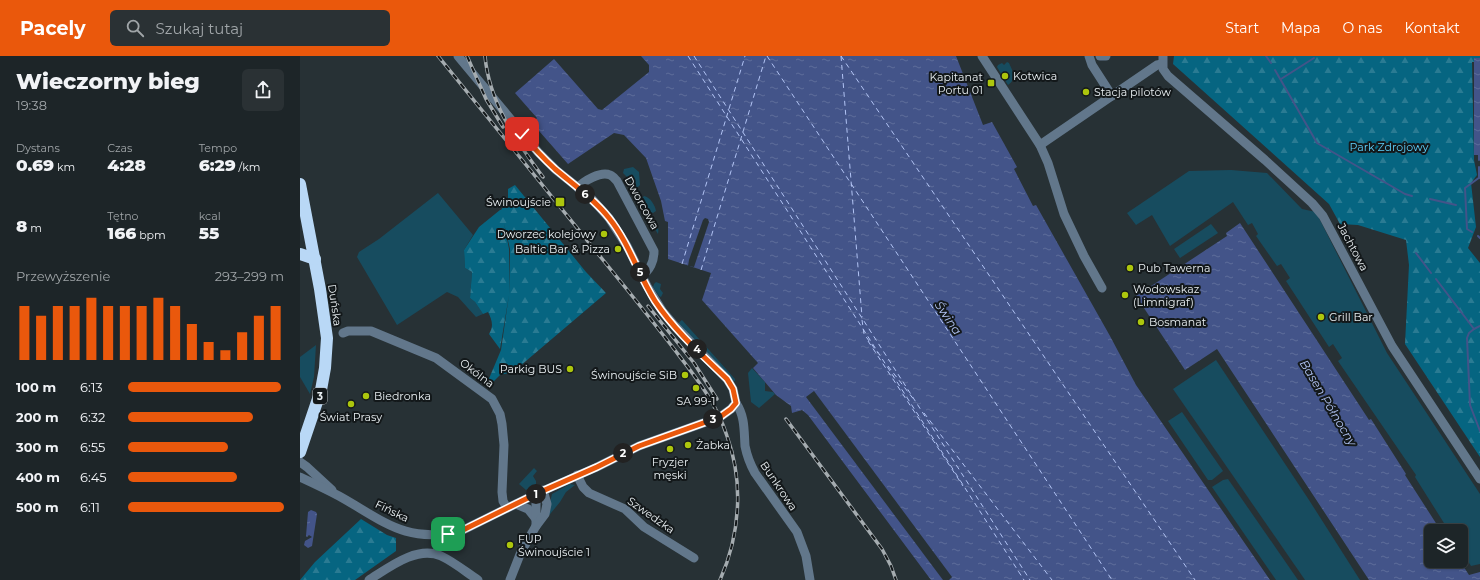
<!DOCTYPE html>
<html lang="pl">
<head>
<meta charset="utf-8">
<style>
	:root { --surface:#1d2528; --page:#2a3134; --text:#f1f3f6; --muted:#a0a5a8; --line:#3b4245; --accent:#ea580c }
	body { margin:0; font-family:Montserrat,sans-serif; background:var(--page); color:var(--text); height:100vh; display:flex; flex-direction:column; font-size:15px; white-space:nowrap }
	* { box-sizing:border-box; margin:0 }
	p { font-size:13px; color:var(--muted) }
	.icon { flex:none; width:22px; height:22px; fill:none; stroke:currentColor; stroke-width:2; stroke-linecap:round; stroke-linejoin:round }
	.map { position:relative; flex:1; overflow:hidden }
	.drawer { display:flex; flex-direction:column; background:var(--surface); width:300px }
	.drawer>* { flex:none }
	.tools { position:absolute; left:1124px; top:468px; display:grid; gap:8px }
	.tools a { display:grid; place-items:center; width:44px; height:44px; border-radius:6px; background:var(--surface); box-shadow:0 1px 3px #0004,0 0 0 1px var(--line); font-size:20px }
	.pin { position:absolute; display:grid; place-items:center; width:34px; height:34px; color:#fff; margin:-17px; border-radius:8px; box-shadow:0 2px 6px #0006 }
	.km { position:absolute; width:20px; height:20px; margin:-10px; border-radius:50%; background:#222; color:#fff; font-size:11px; line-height:20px; text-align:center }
	.round { display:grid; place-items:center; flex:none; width:42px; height:42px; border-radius:6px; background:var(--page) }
	.headline { display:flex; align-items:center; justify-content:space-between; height:68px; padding:0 16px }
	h1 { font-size:22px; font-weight:800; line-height:30px }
	.metrics { display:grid; grid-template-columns:repeat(3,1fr); gap:6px; height:68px; padding:4px 16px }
	.metrics div { display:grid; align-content:center }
	.metrics b { font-size:17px; font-weight:800 }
	.metrics small { font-size:11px; font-weight:400 }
	.metrics p { font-size:11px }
	.chart { height:112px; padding:8px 16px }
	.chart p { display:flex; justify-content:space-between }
	.chart svg { width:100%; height:72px; margin-top:4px; stroke:var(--accent); stroke-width:6 }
	ul { padding:0 16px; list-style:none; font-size:13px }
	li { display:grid; grid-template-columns:64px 48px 1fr; align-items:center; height:30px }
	li i { height:10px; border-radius:5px; background:var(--accent) }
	header { display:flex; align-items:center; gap:24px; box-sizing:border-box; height:56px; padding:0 20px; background:var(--accent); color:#fff }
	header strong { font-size:19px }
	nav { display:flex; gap:22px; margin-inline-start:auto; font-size:14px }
	.search { width:280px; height:36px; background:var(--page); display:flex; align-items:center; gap:10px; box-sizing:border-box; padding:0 14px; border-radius:6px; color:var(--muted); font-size:15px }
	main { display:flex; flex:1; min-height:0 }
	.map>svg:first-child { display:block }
	.green { fill:#174c5f }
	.forest { fill:url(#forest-firs) }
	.water { fill:url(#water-ripples) }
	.pier { fill:#273135 }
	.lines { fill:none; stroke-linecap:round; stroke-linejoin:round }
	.stream { stroke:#435489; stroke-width:2 }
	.ferry { stroke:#b2c4f5; stroke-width:1; stroke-dasharray:5 4; stroke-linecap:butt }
	.minor { stroke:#62778b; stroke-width:9 }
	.highway { stroke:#b9d8f6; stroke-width:12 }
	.rail-casing { stroke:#a5acb0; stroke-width:3.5 }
	.rail { stroke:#13181a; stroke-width:2; stroke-dasharray:6; stroke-linecap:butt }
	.route-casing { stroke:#fff; stroke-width:8 }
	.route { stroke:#ea580c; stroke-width:5 }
	.poi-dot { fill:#adc60d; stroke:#13181a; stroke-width:1.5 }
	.labels { text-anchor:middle; stroke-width:4; stroke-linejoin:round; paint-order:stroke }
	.shield { fill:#13181a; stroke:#a9aeb1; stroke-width:1 }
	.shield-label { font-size:10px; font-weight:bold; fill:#e9eff2 }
	.poi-label { font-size:11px; fill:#e9eff2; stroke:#13181a; text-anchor:start }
	.park-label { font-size:11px; fill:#5fd0fb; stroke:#13181a }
	.street-label { font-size:11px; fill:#e9eff2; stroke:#13181a }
	.water-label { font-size:12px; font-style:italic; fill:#b2c4f5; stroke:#13181a }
</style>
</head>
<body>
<header>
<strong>Pacely</strong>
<div class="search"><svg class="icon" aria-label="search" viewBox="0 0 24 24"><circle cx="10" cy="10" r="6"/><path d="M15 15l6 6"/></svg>Szukaj tutaj</div>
<nav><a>Start</a><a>Mapa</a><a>O nas</a><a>Kontakt</a></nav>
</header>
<main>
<section class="drawer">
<div class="headline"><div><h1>Wieczorny bieg</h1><p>19:38</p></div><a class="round"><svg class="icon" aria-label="share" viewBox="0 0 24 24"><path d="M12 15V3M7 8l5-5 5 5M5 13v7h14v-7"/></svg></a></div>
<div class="metrics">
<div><p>Dystans</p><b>0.69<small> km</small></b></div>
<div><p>Czas</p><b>4:28</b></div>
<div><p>Tempo</p><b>6:29<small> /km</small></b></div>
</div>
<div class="metrics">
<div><b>8<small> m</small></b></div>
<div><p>Tętno</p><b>166<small> bpm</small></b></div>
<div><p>kcal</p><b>55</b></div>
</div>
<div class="chart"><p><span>Przewyższenie</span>293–299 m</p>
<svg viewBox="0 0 160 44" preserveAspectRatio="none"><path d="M5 44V11M15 44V17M25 44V11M35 44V11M45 44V6M55 44V11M65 44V11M75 44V11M85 44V6M95 44V11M105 44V22M115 44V33M125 44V38M135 44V27M145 44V17M155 44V11"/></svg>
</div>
<ul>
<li><b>100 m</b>6:13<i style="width:98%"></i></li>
<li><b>200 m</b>6:32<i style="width:80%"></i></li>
<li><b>300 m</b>6:55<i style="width:64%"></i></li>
<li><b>400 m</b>6:45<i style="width:70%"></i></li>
<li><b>500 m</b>6:11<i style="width:100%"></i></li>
</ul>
</section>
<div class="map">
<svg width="1180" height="524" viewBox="0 0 1180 524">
	<defs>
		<pattern id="forest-firs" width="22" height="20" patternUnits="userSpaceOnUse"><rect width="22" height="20" fill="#066581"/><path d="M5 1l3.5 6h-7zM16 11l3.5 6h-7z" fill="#2a7b93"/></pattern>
		<pattern id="water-ripples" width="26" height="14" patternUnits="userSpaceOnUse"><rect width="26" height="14" fill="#435489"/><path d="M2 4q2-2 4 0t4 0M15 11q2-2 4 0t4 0" fill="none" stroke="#5e6d9a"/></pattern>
	</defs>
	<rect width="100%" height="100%" fill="#273135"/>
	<!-- green -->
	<g class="green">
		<path d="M707,6L709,7C712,14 718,23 708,29L697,11L698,9L702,7L704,9Z"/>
		<path d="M333,111L339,116L340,129L336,133L333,132L330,124L323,117L324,113Z"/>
		<path d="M931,114L967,117L1002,153L1016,156L1087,297L1180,438V508L1171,510L1161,494V475H1149L1115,421L1116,419L1038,305L1042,302L1033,288L1029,291L986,225L990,222L981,208L977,210L956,180L958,178L952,167L948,169L933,146L870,190L852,159L836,169L827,157L889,115Z"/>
		<path d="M138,137L173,179L164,194L165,212L172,216L170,242L175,246L183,258L176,261L158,241L147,236L97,269L57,201L59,196L79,183Z"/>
		<path d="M344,140C350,141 355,149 356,155L353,157L339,151L340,145Z"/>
		<path d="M348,158C354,163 360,170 358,178L347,160Z"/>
		<path d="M911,168L918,177L880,202L874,193Z"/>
		<path d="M356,226L361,228L360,233L363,237L361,241L359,240L353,231L354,228Z"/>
		<path d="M382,264L435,323V325H433L377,268Z"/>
		<path d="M16,289L14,321L10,338L0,321V301Z"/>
		<path d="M916,304L1009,444L1060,524H1005L873,333Z"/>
		<path d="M452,312L465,326V335L473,336L475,338L459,352L451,346L448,317Z"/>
		<path d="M882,356L923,415L912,424H908L868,365Z"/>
		<path d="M234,412L237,415L233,420L236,425V428L226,434L219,428Z"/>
		<path d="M928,423L998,524H976L912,431L923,424Z"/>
		<path d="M270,428L275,429L266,436L260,446L246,463L252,438Z"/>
	</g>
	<!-- forest -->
	<g class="forest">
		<path d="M874,0H1180V6H1172L1174,104L1177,119L1171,127L1176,171L1168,192L1180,207V401L1105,288L1109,209L1106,184L1058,169L1040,168L1029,148L873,8Z"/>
		<path d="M215,129L286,216L306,237L213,316L200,319L193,326L188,325L201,294L209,239L210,193L204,167L209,193V239L200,293L189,278C194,270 192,264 188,256L183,258L175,246L170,242L172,216L165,212L164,194L179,171L200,154H201L208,143V133Z"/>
		<path d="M61,463L87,479L96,482V495L55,524H0L15,506Z"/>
	</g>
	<!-- water -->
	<g class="water">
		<path d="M341,0H656L683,69L692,66L717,111L714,113L733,150L736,149L810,280L836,329L970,524H631L508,359L502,354L492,357L491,350L476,339L453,312L458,307L402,244L411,217L368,203V166L365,165L361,145L346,102L324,79L314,77L268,108L232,67L237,62L215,37L254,3L298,53L302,54L349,16V9Z"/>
		<rect x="1174" y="2" width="6" height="97"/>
		<path d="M940,167L1069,364L1071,363L1106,418L1105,419L1141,475H1131V505H1160L1169,519L1180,516V524H1069L917,293L885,314L836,240L927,180L926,177Z"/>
		<path d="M11,454L16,456L17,458L12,490L8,492L4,489L5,485L12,481L9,479L7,481L6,480L8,456Z"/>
	</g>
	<!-- pier -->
	<g class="pier">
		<path d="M405,162L408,163L409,166L394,211L388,210L389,204L403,164Z"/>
		<path d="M514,335L652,521L649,524H643L506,341Z"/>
	</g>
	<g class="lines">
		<!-- stream -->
		<g class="stream">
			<path d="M966,0L971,7"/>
			<path d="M975,14L1017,87L1105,138L1112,140"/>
			<path d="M981,23L1014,2"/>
			<path d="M1179,99V104"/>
			<path d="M1179,111V122"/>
			<path d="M1130,143L1156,149"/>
			<path d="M1172,176L1167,173L1165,132L1180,121"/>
			<path d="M1178,180L1180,182"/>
			<path d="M1116,197L1131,217"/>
			<path d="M1136,223L1174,273L1180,270"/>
			<path d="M1174,273L1169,277L1167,282L1170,349L1180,375"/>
		</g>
		<!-- ferry -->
		<g class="ferry">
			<path d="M388,0L724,524"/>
			<path d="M394,0L730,524"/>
			<path d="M467,0L812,524"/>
			<path d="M541,0L895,524"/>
			<path d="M541,0L562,261"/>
			<path d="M382,208L445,0"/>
			<path d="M401,214L466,0"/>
			<path d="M562,264L564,278L578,297"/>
			<path d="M568,285L663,430"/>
			<path d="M588,310L615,345"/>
			<path d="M624,357L752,524"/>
		</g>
		<!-- minor -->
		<g class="minor">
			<path d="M158,0L238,96L256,114L291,142L309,162L327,190L347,230L363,256L374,269L427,323L433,333L436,347"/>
			<path d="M682,0L740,89L748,107L764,158L784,200L802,232"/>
			<path d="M789,0L792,9L812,40"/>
			<path d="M800,0H806"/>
			<path d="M863,0V13L868,20L965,104L1012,147L1023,160L1092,290L1180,423"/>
			<path d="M740,89L857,9L862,8"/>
			<path d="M278,132C283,125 301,115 310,119C313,120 315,123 317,125L354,195C354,205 350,215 341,220"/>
			<path d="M43,277L48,275H71L136,302L192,343L200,358L202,368L204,389L202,436L203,445L207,452"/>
			<path d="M436,347C445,360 444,375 445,390C447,400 450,408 455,417L497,476L506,500L510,524"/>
			<path d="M0,406L7,411L32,434"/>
			<path d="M277,419L283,431L289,437L325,453L344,471L394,502"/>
			<path d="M0,421C13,427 26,433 39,440C84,465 105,488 161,475L238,437L297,411L339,390L420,361L431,353L436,347"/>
			<path d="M216,448L228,453L236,463"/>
			<path d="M236,470V447L238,437"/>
			<path d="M69,524C88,512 117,489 141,500C154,506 166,516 178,524"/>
			<path d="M210,524L221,496L236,470L245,458L247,448L243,434"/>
		</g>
		<!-- highway -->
		<g class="highway">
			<path d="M0,128L20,233L27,282L25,312L21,334L0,396"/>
			<path d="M0,198L15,203"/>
		</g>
		<!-- rail casing -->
		<g class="rail-casing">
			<g id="rail">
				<path d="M138,0C197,73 257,147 316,220C335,243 353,266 371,289C393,318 416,345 427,380C444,427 440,479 420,524"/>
				<path d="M167,0L186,43L203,71"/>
				<path d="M185,0C189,46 216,85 243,121"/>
				<path d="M348,250L394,307L417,343"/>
				<path d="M486,363L582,493L591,510L596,524"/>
			</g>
		</g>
		<!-- rail -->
		<use href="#rail" class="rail"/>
	</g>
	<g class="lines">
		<!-- route casing -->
		<g class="route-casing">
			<path id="route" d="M148,478L161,475L238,437L297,411L339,390L420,361L431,353L436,347L433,333L427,323C402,299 374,274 355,245C338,218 329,187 309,162C294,143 274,129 255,113C243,102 232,90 222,78"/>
		</g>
		<!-- route -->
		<use href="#route" class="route"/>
	</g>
	<!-- markers -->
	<g class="poi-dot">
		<circle cx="705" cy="20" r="4"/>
		<rect x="687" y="23" width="8" height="8" rx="2"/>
		<circle cx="786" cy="36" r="4"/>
		<rect x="255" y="141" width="10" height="10" rx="2"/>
		<circle cx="304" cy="178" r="4"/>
		<circle cx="318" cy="193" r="4"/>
		<circle cx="830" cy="212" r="4"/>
		<circle cx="825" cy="239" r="4"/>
		<circle cx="1021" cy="261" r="4"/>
		<circle cx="841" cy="266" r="4"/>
		<circle cx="270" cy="313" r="4"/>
		<circle cx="385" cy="319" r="4"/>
		<circle cx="396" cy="332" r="4"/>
		<circle cx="66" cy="340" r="4"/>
		<circle cx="51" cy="348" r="4"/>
		<circle cx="388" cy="389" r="4"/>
		<circle cx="370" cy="393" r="4"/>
		<circle cx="210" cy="489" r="4"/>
	</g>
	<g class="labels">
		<!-- shield labels -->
		<rect class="shield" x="13" y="332" width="14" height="16" rx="3"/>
		<g class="shield-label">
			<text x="20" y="344">3</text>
		</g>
		<!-- poi labels -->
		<g class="poi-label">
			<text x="713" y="24">Kotwica</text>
			<text x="683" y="25" text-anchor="end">Kapitanat<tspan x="683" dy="13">Portu 01</tspan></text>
			<text x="794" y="40">Stacja pilotów</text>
			<text x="251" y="150" text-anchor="end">Świnoujście</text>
			<text x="296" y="182" text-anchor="end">Dworzec kolejowy</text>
			<text x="310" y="197" text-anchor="end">Baltic Bar &amp; Pizza</text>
			<text x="838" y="216">Pub Tawerna</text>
			<text x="833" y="237">Wodowskaz<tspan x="833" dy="13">(Limnigraf)</tspan></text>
			<text x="1029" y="265">Grill Bar</text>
			<text x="849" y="270">Bosmanat</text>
			<text x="262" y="317" text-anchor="end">Parkig BUS</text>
			<text x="377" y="323" text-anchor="end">Świnoujście SiB</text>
			<text x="74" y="344">Biedronka</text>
			<text x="396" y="349" text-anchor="middle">SA 99-1</text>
			<text x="51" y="365" text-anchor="middle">Świat Prasy</text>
			<text x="396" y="393">Żabka</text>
			<text x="370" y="410" text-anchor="middle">Fryzjer<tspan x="370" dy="13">męski</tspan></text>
			<text x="218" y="487">FUP<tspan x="218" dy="13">Świnoujście 1</tspan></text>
		</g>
		<!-- park labels -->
		<g class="park-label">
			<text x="1089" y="95">Park Zdrojowy</text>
		</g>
		<!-- street labels -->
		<g class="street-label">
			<text transform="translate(342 147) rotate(61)" y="4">Dworcowa</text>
			<text transform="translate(1053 191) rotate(62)" y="4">Jachtowa</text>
			<text transform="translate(35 249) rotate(82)" y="4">Duńska</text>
			<text transform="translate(177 317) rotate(37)" y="4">Okólna</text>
			<text transform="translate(479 430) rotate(56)" y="4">Bunkrowa</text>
			<text transform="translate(92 455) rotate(26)" y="4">Fińska</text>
			<text transform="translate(351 459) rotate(35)" y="4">Szwedzka</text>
		</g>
		<!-- water labels -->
		<g class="water-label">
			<text transform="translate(648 262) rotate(56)" y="4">Świna</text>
			<text transform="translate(1028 347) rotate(59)" y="4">Basen Północny</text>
		</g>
	</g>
</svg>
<div class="tools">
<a><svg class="icon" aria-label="layers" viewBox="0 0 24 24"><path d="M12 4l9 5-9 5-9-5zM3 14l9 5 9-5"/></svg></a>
</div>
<div class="pin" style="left:148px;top:478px;background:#1e9e55"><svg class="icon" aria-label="arrive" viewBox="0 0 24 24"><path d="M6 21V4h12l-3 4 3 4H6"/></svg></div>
<div class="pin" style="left:222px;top:78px;background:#d93025"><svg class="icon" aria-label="check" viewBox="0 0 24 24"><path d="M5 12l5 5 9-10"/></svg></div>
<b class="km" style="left:236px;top:438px">1</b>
<b class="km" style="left:323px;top:397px">2</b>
<b class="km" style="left:413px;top:363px">3</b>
<b class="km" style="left:397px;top:293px">4</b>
<b class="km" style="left:340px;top:216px">5</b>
<b class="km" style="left:285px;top:138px">6</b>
</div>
</main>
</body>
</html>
